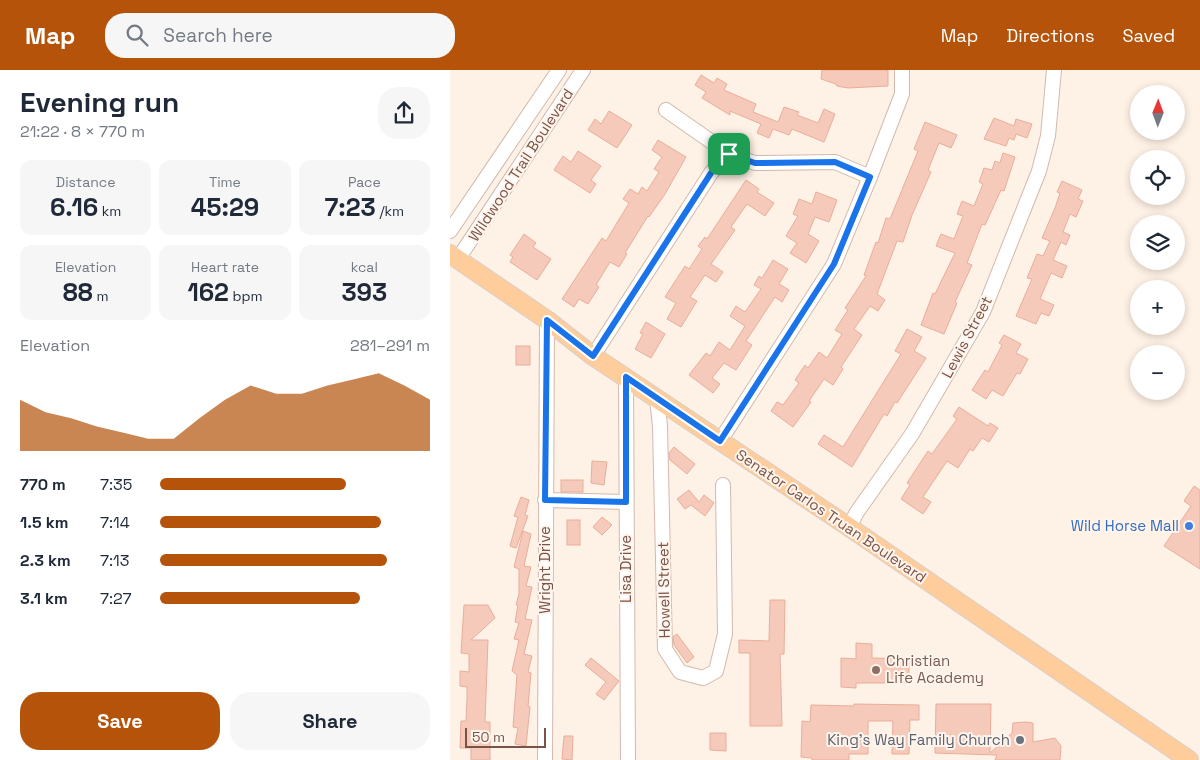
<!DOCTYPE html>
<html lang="en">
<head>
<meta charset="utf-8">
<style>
	:root { --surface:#fff; --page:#f6f6f7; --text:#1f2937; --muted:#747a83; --accent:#b45309 }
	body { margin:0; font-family:"Space Grotesk",sans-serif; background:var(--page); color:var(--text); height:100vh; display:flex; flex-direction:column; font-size:19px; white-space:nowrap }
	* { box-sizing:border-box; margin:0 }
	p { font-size:16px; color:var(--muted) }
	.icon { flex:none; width:28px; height:28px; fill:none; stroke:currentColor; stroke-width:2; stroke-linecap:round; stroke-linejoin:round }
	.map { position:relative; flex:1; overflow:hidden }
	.drawer { display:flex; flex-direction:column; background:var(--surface); width:450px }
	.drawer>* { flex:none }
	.needle { width:32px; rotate:1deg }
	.tools { position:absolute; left:680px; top:15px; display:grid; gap:10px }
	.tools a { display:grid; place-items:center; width:55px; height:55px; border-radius:50%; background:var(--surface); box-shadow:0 2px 8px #0003; font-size:25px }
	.scale { position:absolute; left:15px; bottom:12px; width:81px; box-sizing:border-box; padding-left:5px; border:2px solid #795347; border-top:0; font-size:14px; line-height:18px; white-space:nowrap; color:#795347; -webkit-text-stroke:4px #fff5ed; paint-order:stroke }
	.pin { position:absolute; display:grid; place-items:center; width:42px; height:42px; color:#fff; margin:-21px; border-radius:10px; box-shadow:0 2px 8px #0006 }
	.round { display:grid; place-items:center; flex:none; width:52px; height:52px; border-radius:20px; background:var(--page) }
	.overview { display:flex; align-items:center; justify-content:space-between; height:85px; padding:0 20px }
	h1 { font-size:28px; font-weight:600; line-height:38px }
	.stats { display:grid; grid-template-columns:repeat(3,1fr); gap:8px; height:85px; padding:5px 20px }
	.stats div { display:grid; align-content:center; border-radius:12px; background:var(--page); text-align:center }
	.stats b { font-size:25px; font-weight:600 }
	.stats small { font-size:14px; font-weight:400 }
	.stats p { font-size:14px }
	.chart { height:140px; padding:10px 20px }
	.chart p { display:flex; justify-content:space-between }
	.chart svg { width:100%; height:90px; margin-top:5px; fill:var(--accent); opacity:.7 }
	.cta { display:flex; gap:10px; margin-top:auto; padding:10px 20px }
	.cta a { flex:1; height:58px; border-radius:20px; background:var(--accent); color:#fff; font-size:20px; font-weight:600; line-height:58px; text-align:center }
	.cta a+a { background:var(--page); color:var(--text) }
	ul { padding:0 20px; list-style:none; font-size:16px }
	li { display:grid; grid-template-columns:80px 60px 1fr; align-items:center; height:38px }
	li i { height:12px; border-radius:6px; background:var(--accent) }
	header { display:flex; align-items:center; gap:30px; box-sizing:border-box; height:70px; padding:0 25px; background:var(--accent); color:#fff }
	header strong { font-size:24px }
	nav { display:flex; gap:28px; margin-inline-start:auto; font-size:18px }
	.search { width:350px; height:45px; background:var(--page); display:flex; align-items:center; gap:12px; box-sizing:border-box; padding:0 18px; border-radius:20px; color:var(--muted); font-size:19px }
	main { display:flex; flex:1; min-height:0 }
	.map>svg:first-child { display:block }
	.building { fill:#f6caba; stroke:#eaad99 }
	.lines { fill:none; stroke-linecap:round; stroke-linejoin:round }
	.minor-casing { stroke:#d3b9ac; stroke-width:16 }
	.major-casing { stroke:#d9cfcb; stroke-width:20 }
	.minor { stroke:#fff; stroke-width:14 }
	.major { stroke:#ffcd9b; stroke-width:18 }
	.route-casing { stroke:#fff; stroke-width:10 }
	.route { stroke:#1a73e8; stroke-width:6 }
	.shop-dot { fill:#3f7fe0; stroke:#fff5ed; stroke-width:2 }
	.education-dot { fill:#8d6e63; stroke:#fff5ed; stroke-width:2 }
	.worship-dot { fill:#6b7280; stroke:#fff5ed; stroke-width:2 }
	.labels { text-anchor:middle; stroke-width:4; stroke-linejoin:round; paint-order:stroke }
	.street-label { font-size:15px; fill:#795347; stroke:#fff5ed }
	.shop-label { font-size:15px; fill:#366cbe; stroke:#fff5ed; text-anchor:end }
	.education-label { font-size:15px; fill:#785e54; stroke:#fff5ed; text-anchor:start }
	.worship-label { font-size:15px; fill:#5b616d; stroke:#fff5ed; text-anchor:end }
</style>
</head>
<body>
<header>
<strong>Map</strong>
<div class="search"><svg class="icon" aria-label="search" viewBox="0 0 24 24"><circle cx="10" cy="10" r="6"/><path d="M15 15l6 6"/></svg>Search here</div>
<nav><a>Map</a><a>Directions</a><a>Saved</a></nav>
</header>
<main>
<section class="drawer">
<div class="overview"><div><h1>Evening run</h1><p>21:22 · 8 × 770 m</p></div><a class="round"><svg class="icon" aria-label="share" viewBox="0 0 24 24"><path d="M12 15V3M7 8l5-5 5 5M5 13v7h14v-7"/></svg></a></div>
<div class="stats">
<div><p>Distance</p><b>6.16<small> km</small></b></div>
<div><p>Time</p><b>45:29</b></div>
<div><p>Pace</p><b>7:23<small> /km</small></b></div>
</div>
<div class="stats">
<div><p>Elevation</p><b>88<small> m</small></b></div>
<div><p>Heart rate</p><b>162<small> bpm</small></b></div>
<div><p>kcal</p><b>393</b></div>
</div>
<div class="chart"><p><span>Elevation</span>281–291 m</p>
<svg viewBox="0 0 160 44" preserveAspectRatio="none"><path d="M0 44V19L10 25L20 28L30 32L40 35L50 38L60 38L70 28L80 19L90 12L100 16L110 16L120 12L130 9L140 6L150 12L160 19V44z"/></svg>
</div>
<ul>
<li><b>770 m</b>7:35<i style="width:69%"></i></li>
<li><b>1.5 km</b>7:14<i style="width:82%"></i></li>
<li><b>2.3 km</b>7:13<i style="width:84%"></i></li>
<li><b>3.1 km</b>7:27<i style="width:74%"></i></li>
</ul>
<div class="cta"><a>Save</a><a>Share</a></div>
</section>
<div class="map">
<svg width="750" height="690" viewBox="0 0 750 690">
	<rect width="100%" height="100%" fill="#fef1e5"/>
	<!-- building -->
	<g class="building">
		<path d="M372,0H438V16L398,18L387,16L386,14L371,9Z"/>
		<path d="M251,5L264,13L267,8L277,14L274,20L306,34L303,42L328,52L334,37L349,42L347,45L368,53L374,39L385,44L374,72L342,59L339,65L323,59L319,68L307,63L311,54L280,41V45L252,28L256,22L245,15Z"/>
		<path d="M159,41L182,55L167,78L138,60L145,49L151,54Z"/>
		<path d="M544,48L564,56L566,49L582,54L577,68L566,64L564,70L559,68L556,76L534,69Z"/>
		<path d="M475,52L507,65L501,78L489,73L478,100L481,102L462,145L453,172L447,171L427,224L435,230L428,241L420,236L404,259L412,265L391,297L393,299L383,315L374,309L359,331L361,332L343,357L321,341L327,332L333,335L349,313L345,310L355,295L358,298L369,282L377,288L392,264L385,260L398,240L395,238L416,206L414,205L426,172L428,173L436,148L440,149L468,81L464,79Z"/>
		<path d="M208,70L236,87L215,124L199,147L198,146L175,183L177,184L169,197L160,192L146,215L149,217L138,234L129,229L124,237L112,229L152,168L156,171L179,133L173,129L180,119L188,124L192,117L197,121L209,102L204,99L212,87L202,80Z"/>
		<path d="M128,81L151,96L141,110L146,114L140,123L104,100L113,86L121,92Z"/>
		<path d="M553,83L565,87L554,121L551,120L535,155L532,154L517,193L522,195L505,232L507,233L494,264L471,255L483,223L485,224L505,183L486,176L491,164L504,169L513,146L507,144L512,131L524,136L533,114L529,112L534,98L542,100L545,91L550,93Z"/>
		<path d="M296,110L309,119L307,122L324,133L315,146L297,134L281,157L285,160L261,194L273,202L266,212L255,205L240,227L247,231L231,257L217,249L226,233L215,227L235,196L239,199L252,179L248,176L255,167L257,169Z"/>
		<path d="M612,111L632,120L628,129L633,131L626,147L620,144L613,162L620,165L616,175L611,172L603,190L617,196L612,208L601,203L590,229L604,235L599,246L591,243L586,254L566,246L582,209L577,208L587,184L593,186L600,171L592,168L605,138L610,123L607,122Z"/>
		<path d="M366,122L387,130L379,152L365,147L358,164L369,171L356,193L340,183L347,173L336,166L348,146L343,144L349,129L362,134Z"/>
		<path d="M74,164L86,173L83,177L101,189L87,210L60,192L63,187L60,185Z"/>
		<path d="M323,190L338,199L329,214L339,220L332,232L325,227L296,271L302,275L286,300L274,293L262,308L270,314L263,323L239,305L256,283L260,286L269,272L280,280L295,256L280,246L286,236L295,242L311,219L304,215L309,206L312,208Z"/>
		<path d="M196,252L215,264L201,288L185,279L193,264L190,263Z"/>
		<path d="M457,259L472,267L464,281L476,288L447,333L445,332L437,346L434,344L402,397L368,374L374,365L393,377L451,284L445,281Z"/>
		<path d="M554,265L571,274L566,283L578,289L570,304L567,303L553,326L542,320L536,329L522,320L535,300L538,302L552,275L549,273Z"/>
		<rect x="66" y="276" width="14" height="19"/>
		<path d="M509,337L538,356L540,353L548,358L539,372L532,368L523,381L520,379L508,398L497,391L473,427L481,432L473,444L451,429L460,415L457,413L478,381L482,384L507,349L503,346Z"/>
		<path d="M224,377L245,394L237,404L220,390L219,383Z"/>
		<path d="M142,391L157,392L154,415L141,413Z"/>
		<rect x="111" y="410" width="22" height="12"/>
		<path d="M744,416L750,420V499L714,476L741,436L734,431Z"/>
		<path d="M239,420L249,432L254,425L264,433L255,446L241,435L235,439L227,429Z"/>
		<path d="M71,427L79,430L75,445L78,446L66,478L60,476L68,447L64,446Z"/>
		<path d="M152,447L162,455L152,465L143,457Z"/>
		<rect x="117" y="450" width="13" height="25"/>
		<path d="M73,461L81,464L74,496L81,497L76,516L82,517L75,549L82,550L74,584L82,586L78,602L81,603L78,636L80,637L76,676L65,674L68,658L63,657L67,605L62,601L69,570L64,569L69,553L65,552L68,535H66L69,524V499L64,497Z"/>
		<path d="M320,530H335L334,584H330L332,656H300V583H289V570L319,571Z"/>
		<path d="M14,535H38L45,548L21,570H38L35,652H40V690H21V678H10L11,651H16L17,629V617L10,616V601L19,602V584L11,583Z"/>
		<path d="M227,564L244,587L237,593L224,575L223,567Z"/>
		<path d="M406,573L422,574V588L459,589V613H406V618L391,617V588L406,589Z"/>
		<path d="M141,588L169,611L154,630L146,624L156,612L135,595Z"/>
		<path d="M404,634L469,635V650H460L459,684H442L443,651H418V684H399V690H362V688L351,687L352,651L360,652L361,635L404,636Z"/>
		<path d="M486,634H541L540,683L562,663L563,653L576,652L583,653V672L605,668L611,676L610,690H545L547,685L485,683Z"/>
		<path d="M260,663H276V681L260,680Z"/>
		<path d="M114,666H123L122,690L112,689Z"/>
	</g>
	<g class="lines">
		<!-- minor casing -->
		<g class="minor-casing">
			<g id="minor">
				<path d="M216,40L279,84L305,93L385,92L420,107"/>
				<path d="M0,161L109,0"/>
				<path d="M8,189L133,0"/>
				<path d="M143,286L261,103L279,84"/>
				<path d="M176,307L178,690"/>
				<path d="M207,329L210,356L215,579L230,602L253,608L266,601L275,564L273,415"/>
				<path d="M270,371L384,194L420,107L452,24V0"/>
				<path d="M95,430L176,432"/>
				<path d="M399,457L407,442L462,364L533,242L589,101L598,66L604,0"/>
				<path d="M95,690L97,250"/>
			</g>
		</g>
		<!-- major casing -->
		<g class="major-casing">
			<path id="major" d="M0,184L97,250L143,286L399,457L739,690"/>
		</g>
		<!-- minor -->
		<use href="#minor" class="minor"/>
		<!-- major -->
		<use href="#major" class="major"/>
	</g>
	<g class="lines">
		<!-- route casing -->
		<g class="route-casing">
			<path id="route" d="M279,84L305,93L385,92L420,107L384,194L270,371L176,307V432L95,430L97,250L143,286L261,103Z"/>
		</g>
		<!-- route -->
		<use href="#route" class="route"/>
	</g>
	<!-- markers -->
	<circle class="shop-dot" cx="739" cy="456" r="5"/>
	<circle class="education-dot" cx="426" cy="600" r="5"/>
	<circle class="worship-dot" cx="570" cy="670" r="5"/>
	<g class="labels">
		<!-- street labels -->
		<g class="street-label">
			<text transform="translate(71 95) rotate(-57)" y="5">Wildwood Trail Boulevard</text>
			<text transform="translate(517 267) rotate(-62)" y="5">Lewis Street</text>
			<text transform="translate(381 446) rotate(34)" y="5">Senator Carlos Truan Boulevard</text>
			<text transform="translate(176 499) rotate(-90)" y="5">Lisa Drive</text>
			<text transform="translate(95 500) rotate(-90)" y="5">Wright Drive</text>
			<text transform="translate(214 520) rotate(-91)" y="5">Howell Street</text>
		</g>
		<!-- shop labels -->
		<g class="shop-label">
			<text x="729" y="461">Wild Horse Mall</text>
		</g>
		<!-- education labels -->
		<g class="education-label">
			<text x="436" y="596">Christian<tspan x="436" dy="17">Life Academy</tspan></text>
		</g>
		<!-- worship labels -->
		<g class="worship-label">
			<text x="560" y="675">King's Way Family Church</text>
		</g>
	</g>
</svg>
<div class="tools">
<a><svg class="needle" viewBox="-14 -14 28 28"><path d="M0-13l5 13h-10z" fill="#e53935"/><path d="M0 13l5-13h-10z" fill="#747a83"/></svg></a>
<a><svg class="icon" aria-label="locate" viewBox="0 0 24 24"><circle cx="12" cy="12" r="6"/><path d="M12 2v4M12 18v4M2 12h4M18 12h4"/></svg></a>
<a><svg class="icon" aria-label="layers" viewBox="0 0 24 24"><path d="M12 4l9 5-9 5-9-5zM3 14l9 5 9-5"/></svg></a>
<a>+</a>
<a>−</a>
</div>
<div class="scale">50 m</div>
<div class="pin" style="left:279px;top:84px;background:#1e9e55"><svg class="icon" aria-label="arrive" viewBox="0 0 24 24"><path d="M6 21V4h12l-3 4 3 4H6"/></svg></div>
</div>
</main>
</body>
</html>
